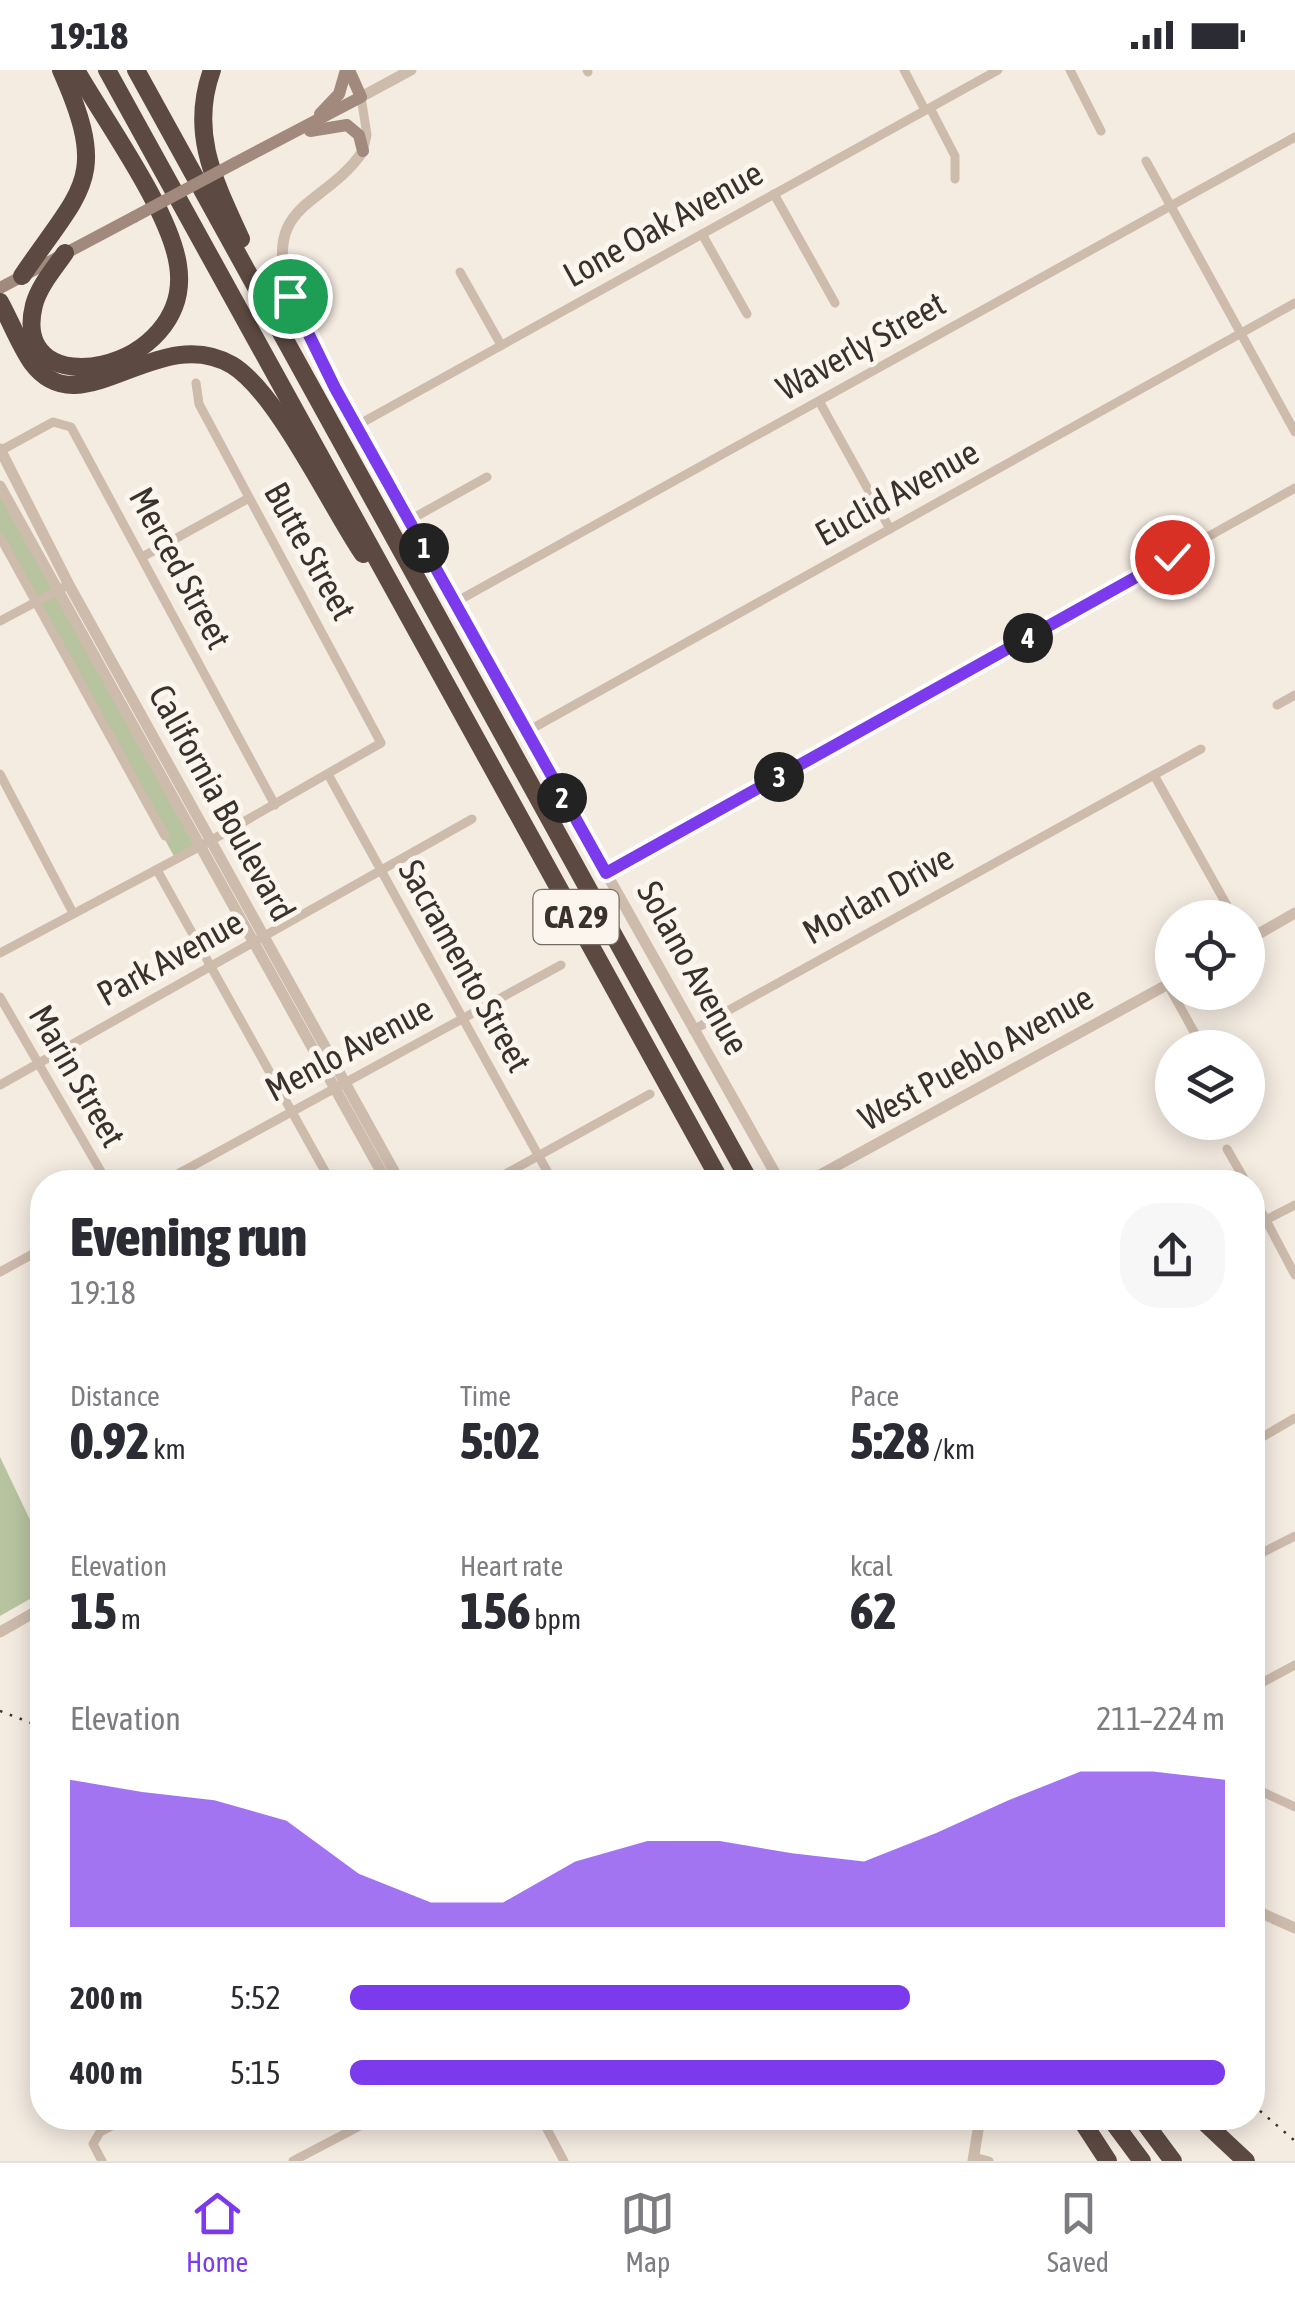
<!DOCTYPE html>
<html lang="en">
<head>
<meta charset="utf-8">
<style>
	:root { --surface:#fff; --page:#f7f7f7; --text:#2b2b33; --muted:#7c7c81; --line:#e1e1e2; --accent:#7c3aed }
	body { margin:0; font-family:"Asap Condensed",sans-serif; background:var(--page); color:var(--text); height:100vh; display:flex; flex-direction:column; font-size:38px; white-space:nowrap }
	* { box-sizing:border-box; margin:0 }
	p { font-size:32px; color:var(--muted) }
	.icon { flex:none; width:55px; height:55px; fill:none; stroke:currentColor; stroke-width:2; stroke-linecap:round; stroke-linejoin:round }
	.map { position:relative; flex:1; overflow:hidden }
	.drawer { position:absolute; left:30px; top:1100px; width:1235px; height:960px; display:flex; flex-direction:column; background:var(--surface); border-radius:40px; box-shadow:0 5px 25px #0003 }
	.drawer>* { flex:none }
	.controls { position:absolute; left:1155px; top:830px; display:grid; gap:20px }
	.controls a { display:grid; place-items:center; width:110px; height:110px; border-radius:50%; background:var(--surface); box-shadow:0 5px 25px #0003; font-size:50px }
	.pin { position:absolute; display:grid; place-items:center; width:85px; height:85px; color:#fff; margin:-42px; border:5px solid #fff; border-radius:50%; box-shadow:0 2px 10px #0007 }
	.km { position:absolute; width:50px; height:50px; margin:-25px; border-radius:50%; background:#222; color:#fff; font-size:28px; line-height:50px; text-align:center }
	.round { display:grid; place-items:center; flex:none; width:105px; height:105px; border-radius:40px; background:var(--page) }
	.summary { display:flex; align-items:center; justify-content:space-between; height:170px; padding:0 40px }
	h1 { font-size:55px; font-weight:800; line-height:75px }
	.metrics { display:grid; grid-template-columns:repeat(3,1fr); gap:15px; height:170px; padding:10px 40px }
	.metrics div { display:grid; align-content:center }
	.metrics b { font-size:50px; font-weight:800 }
	.metrics small { font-size:28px; font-weight:400 }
	.metrics p { font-size:28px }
	.chart { height:280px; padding:20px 40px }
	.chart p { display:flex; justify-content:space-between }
	.chart svg { width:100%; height:180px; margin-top:10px; fill:var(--accent); opacity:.7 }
	ul { padding:0 40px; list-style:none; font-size:32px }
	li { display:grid; grid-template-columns:160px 120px 1fr; align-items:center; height:75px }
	li i { height:25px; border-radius:12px; background:var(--accent) }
	.status { display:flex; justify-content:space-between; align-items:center; height:70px; padding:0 50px; background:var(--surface); direction:ltr }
	.status svg { height:28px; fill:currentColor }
	.dock { display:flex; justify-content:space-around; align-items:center; height:140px; border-top:2px solid var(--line); background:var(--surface); font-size:28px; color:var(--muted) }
	.dock a { display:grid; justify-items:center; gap:5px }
	.dock .current { color:var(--accent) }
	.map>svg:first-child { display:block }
	.green { fill:#b8c4a0 }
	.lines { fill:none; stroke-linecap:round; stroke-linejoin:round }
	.minor { stroke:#cdbbac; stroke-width:9 }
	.tertiary { stroke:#cdbbac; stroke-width:11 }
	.secondary { stroke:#a18a7d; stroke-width:12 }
	.motorway { stroke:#5c4a42; stroke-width:18 }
	.rail { stroke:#3b302b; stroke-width:2.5; stroke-dasharray:2.5 8; stroke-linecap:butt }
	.secondary-bridge { stroke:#a18a7d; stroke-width:12 }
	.route-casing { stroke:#fff; stroke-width:20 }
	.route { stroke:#7c3aed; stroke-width:12 }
	.labels { text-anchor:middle; stroke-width:10; stroke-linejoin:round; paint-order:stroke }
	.shield { fill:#fbf5ee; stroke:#756b66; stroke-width:2.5 }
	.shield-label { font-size:32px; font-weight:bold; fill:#3b302b }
	.street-label { font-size:35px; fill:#3b302b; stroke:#fbf5ee }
</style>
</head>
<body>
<div class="status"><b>19:18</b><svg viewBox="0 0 49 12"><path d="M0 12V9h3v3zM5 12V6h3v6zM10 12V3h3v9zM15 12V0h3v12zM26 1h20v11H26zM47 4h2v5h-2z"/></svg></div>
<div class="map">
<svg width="1295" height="2091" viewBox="0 0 1295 2091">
	<rect width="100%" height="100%" fill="#f4ebe1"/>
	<!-- green -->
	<g class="green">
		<path d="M0,416L202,776L176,790L0,467Z"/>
		<path d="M0,1387L42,1475V1522L0,1546Z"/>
	</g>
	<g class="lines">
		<!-- minor -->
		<g class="minor">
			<path d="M587,0L588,2"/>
			<path d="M904,0L925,40"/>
			<path d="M1070,0L1101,61"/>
			<path d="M361,27L367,65L364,78"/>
			<path d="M930,38L955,86V109"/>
			<path d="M1146,91L1295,362"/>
			<path d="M774,124L835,233"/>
			<path d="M702,164L747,244"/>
			<path d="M460,202L501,275"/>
			<path d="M819,331L890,459"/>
			<path d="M356,356L998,0"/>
			<path d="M0,381L53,352L71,357L275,735"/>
			<path d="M408,451L487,407"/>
			<path d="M0,467L165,766"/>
			<path d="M144,486L249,428"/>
			<path d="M454,533L1295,67"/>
			<path d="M0,551L64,517"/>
			<path d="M1277,635L1295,625"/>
			<path d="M526,662L1295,233"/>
			<path d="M0,704L73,843"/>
			<path d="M1154,705L1201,679"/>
			<path d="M329,706L553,1112"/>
			<path d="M157,800L331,1112"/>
			<path d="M607,803L1295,418"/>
			<path d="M0,883L212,770L381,673L199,334L196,313"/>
			<path d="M1168,915L1203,978"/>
			<path d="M0,927L107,1112"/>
			<path d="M693,960L1154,705L1234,848"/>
			<path d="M0,1015L472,749"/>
			<path d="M1227,1079L1246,1112"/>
			<path d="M163,1112L561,895"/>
			<path d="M491,1112L650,1024"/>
			<path d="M1252,1124L1295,1205"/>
			<path d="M1252,1157L1295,1135"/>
			<path d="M0,1202L42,1179"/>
			<path d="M1252,1373L1295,1348"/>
			<path d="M1252,1488L1295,1466"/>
			<path d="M1252,1618L1295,1595"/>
			<path d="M1252,1717L1295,1737"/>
			<path d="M541,2048L564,2091"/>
			<path d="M718,2048H745"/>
			<path d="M974,2087L989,2091"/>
			<path d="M102,2091L93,2074L100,2062L127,2048"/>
			<path d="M293,2091L375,2048"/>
		</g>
		<!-- tertiary -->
		<g class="tertiary">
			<path d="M361,27L411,0"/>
			<path d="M363,81C324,139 260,130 290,227L408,451L780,1112"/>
			<path d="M0,379L69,515L400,1112"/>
			<path d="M0,416L387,1112"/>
			<path d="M1248,870L1295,843"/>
			<path d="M807,1112L1172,912"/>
			<path d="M0,1562L42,1538"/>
			<path d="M1252,1839L1295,1858"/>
			<path d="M973,2091L980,2048"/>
		</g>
		<!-- secondary -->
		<g class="secondary">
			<path d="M320,44L339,24L346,0"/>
			<path d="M310,61L347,55L359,65L363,81"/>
			<path d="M235,93L361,27L349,0"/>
			<path d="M0,218L134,147"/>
		</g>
		<!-- motorway -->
		<g class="motorway">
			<path d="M107,0L721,1112"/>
			<path d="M136,0L750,1112"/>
			<path d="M212,0C189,63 215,112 241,169"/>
			<path d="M65,183C54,199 39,216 34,235C8,339 195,303 178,195C170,140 105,51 76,0"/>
			<path d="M22,206C82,117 110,110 61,0"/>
			<path d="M0,232C11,252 19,274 32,293C81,359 158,251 232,295C277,322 331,437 363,484"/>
			<path d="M1080,2048L1108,2091"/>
			<path d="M1110,2048L1142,2091"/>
			<path d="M1141,2048L1173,2091"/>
			<path d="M1200,2048L1246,2091"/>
		</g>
		<!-- rail -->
		<g class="rail">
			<path d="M0,1641L42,1657"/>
			<path d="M1252,2034L1295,2071"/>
		</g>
		<!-- secondary-bridge -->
		<path class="secondary-bridge" d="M134,147L235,93"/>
	</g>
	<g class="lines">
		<!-- route casing -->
		<g class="route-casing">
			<path id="route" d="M290,226L335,318L606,803L1172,487"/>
		</g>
		<!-- route -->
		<use href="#route" class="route"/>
	</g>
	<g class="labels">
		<!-- shield labels -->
		<rect class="shield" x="533.5" y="820" width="85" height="54" rx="8"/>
		<g class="shield-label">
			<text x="576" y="858">CA 29</text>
		</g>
		<!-- street labels -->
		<g class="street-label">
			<text transform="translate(663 154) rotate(-29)" y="12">Lone Oak Avenue</text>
			<text transform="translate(861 276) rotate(-29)" y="12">Waverly Street</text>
			<text transform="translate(897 423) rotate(-29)" y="12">Euclid Avenue</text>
			<text transform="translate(310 481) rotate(61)" y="12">Butte Street</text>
			<text transform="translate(180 498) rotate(62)" y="12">Merced Street</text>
			<text transform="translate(222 733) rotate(61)" y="12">California Boulevard</text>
			<text transform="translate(878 825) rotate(-29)" y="12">Morlan Drive</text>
			<text transform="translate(170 888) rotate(-29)" y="12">Park Avenue</text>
			<text transform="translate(465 896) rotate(61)" y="12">Sacramento Street</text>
			<text transform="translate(693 898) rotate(61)" y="12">Solano Avenue</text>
			<text transform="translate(349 979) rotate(-28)" y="12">Menlo Avenue</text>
			<text transform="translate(976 988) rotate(-29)" y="12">West Pueblo Avenue</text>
			<text transform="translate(77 1006) rotate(60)" y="12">Marin Street</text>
		</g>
	</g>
</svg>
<div class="controls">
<a><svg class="icon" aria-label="locate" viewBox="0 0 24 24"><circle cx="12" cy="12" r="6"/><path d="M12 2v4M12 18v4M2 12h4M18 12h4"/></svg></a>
<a><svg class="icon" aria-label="layers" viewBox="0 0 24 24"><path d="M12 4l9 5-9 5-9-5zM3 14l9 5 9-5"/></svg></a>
</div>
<div class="pin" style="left:290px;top:226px;background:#1e9e55"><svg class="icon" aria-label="arrive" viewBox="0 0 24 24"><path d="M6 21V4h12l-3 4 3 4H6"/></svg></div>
<div class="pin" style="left:1172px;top:487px;background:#d93025"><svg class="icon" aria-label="check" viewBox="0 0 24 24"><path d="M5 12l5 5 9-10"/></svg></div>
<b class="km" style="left:424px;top:478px">1</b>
<b class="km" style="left:562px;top:728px">2</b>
<b class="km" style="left:779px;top:707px">3</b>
<b class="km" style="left:1028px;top:568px">4</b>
<section class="drawer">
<div class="summary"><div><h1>Evening run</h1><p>19:18</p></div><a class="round"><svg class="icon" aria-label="share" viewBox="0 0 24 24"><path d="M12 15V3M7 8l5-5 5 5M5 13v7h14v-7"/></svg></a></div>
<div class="metrics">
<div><p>Distance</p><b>0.92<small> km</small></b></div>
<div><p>Time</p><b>5:02</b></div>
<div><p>Pace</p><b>5:28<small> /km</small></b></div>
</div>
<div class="metrics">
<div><p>Elevation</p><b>15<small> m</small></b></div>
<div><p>Heart rate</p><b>156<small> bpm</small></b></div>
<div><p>kcal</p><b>62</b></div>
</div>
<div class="chart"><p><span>Elevation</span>211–224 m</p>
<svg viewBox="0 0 160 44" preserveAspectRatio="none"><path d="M0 44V8L10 11L20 13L30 18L40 31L50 38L60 38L70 28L80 23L90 23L100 26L110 28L120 21L130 13L140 6L150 6L160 8V44z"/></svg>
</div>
<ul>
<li><b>200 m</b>5:52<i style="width:64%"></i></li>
<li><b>400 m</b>5:15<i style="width:100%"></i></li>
</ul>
</section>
</div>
<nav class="dock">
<a class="current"><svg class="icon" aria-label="home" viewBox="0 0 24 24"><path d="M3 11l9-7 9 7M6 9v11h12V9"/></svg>Home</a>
<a><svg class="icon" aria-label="map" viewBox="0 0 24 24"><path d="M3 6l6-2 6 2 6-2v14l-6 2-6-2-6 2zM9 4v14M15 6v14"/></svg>Map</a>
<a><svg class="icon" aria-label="saved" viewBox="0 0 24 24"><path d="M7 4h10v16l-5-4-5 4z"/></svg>Saved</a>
</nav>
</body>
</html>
